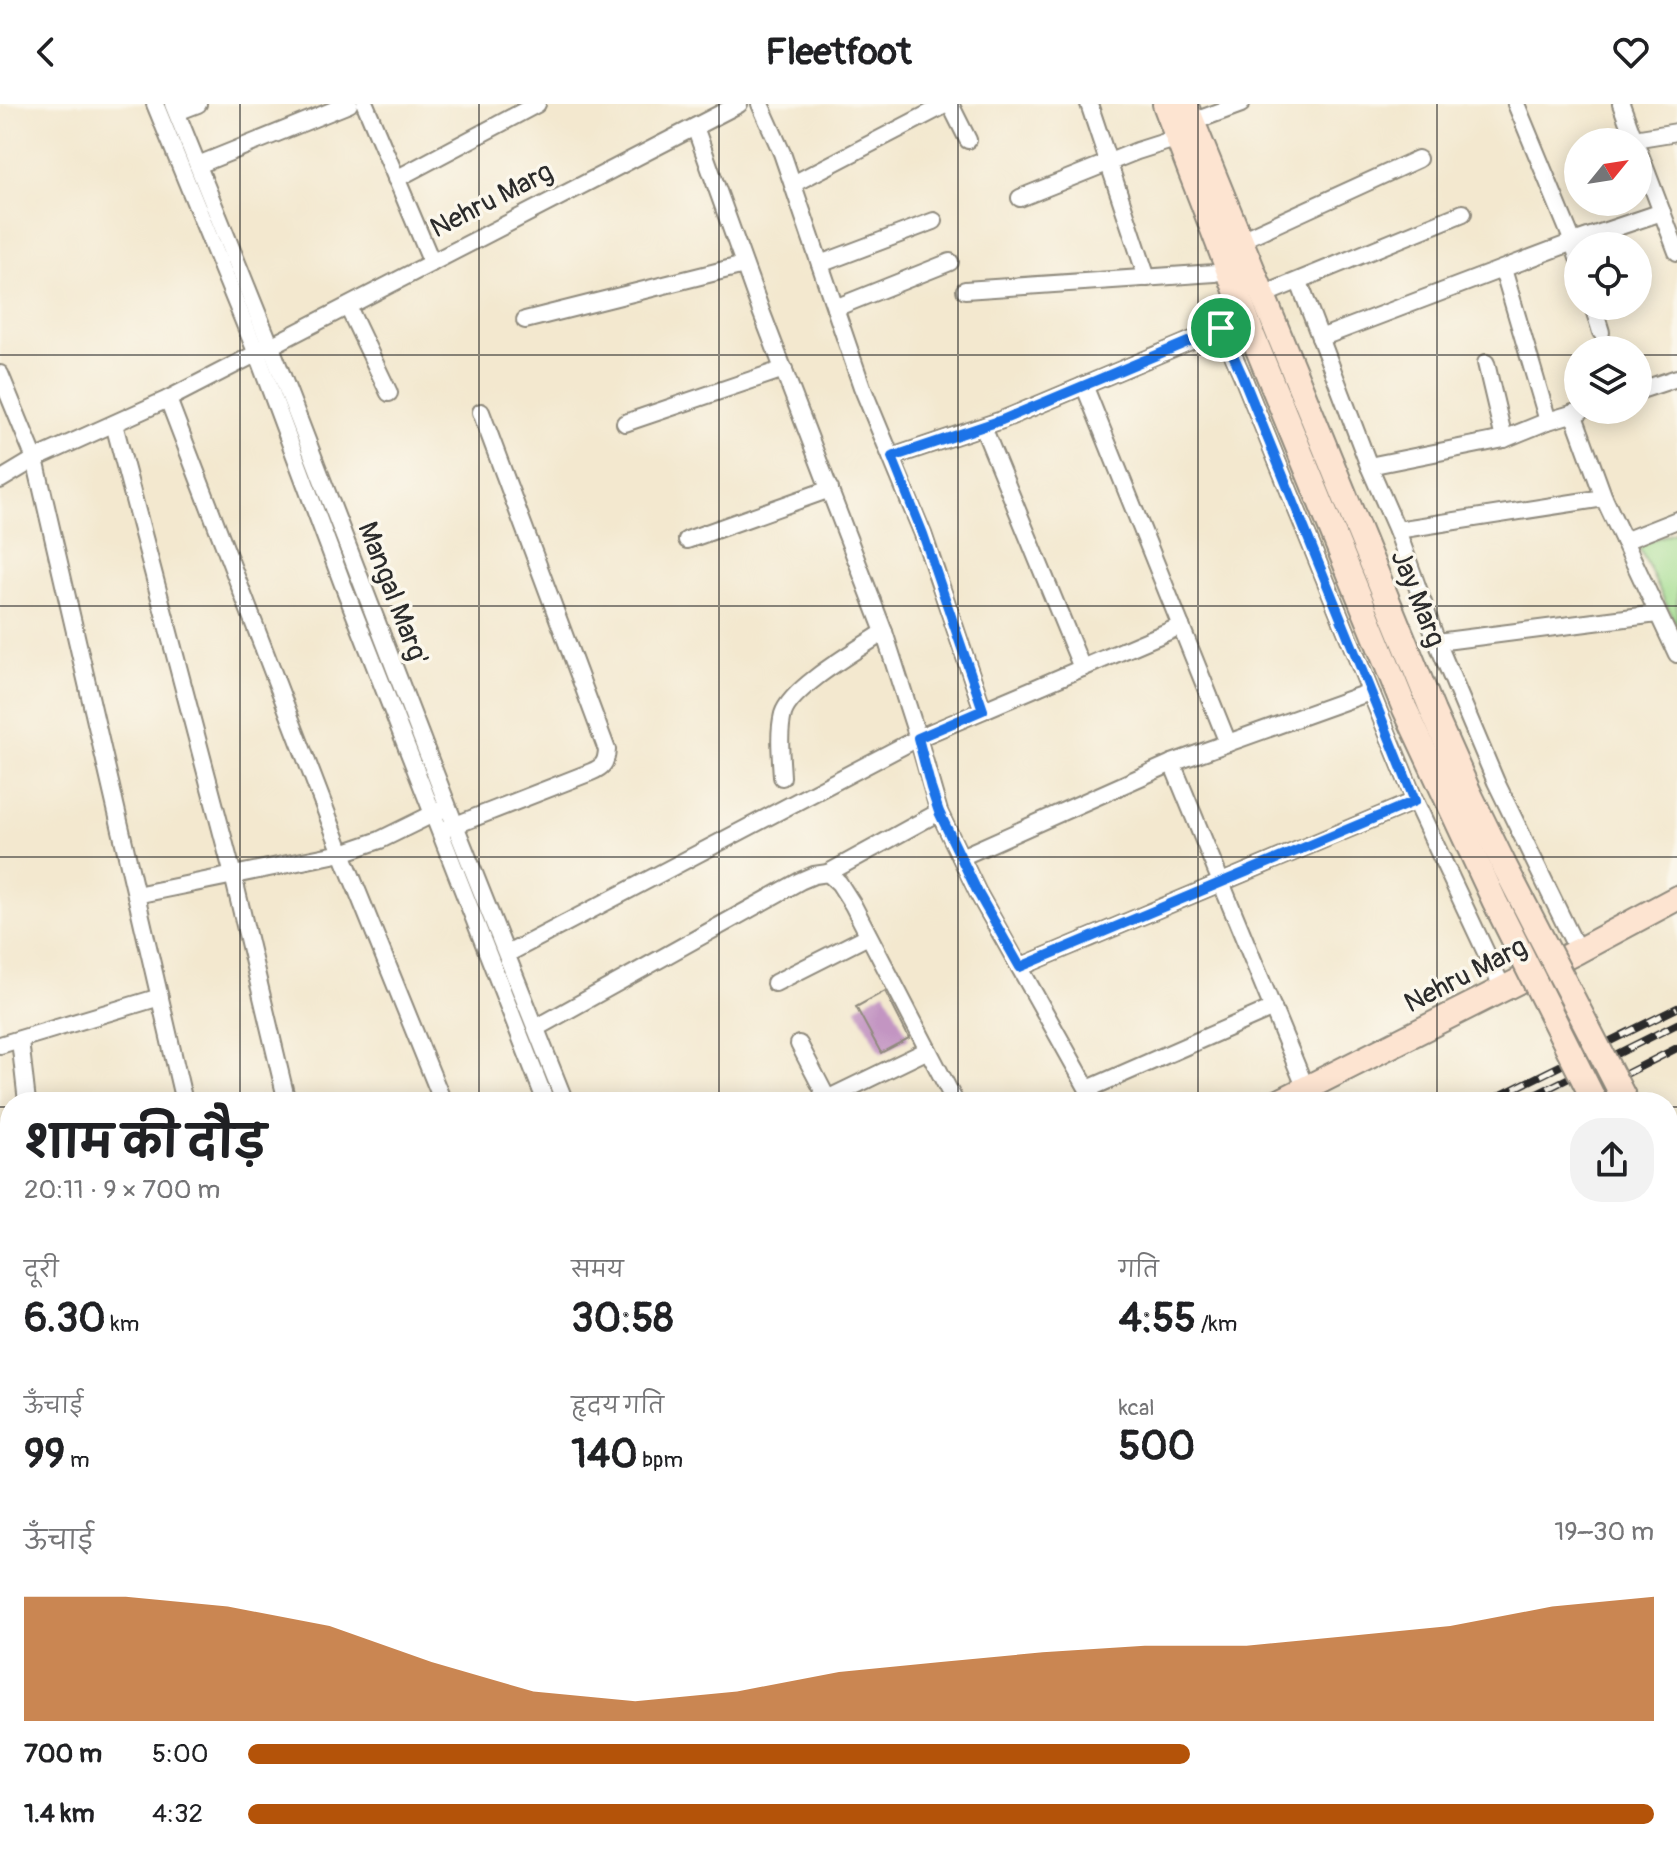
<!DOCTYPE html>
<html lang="hi">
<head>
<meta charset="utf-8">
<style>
	:root { --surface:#fff; --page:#f2f2f2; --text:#202124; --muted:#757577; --accent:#b45309 }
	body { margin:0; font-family:Pangolin,"Playpen Sans Deva",sans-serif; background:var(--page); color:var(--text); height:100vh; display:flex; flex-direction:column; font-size:30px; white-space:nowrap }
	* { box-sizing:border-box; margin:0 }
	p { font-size:26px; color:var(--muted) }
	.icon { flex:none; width:44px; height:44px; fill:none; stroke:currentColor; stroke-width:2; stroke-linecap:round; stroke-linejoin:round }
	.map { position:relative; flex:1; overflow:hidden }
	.side { position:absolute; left:0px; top:988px; width:1678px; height:768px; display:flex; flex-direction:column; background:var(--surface); border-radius:32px 32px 0 0; box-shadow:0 4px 20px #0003 }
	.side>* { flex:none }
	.needle { width:52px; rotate:60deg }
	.controls { position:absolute; left:1564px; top:24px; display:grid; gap:16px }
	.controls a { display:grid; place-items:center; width:88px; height:88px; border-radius:50%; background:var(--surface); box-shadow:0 4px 20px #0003; font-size:40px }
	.pin { position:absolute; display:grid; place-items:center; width:68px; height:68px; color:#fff; margin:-34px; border:4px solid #fff; border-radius:50%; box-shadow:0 2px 8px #0007 }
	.round { display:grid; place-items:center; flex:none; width:84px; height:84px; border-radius:32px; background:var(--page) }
	.head { display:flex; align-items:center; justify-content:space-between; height:136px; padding:0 24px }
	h1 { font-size:44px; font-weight:700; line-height:60px }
	.stats { display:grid; grid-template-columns:repeat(3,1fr); gap:12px; height:136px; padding:8px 24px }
	.stats div { display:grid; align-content:center }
	.stats b { font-size:40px; font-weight:700 }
	.stats small { font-size:22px; font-weight:400 }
	.stats p { font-size:22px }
	.chart { height:224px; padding:16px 24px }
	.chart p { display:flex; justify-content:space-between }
	.chart svg { width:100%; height:144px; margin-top:8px; fill:var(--accent); opacity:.7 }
	ul { padding:0 24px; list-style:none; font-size:26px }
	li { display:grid; grid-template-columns:128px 96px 1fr; align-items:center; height:60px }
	li i { height:20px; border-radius:10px; background:var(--accent) }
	header { display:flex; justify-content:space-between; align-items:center; height:104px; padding:0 24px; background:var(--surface); font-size:36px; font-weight:700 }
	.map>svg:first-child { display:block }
	.green { fill:#a3dd90; stroke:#67845e; stroke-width:2 }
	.building { fill:#c395c2 }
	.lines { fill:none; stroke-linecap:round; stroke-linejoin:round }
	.street-casing { stroke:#8f8a7d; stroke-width:20 }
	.secondary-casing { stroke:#8f8a7d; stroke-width:28 }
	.street { stroke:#fff; stroke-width:16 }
	.secondary { stroke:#fde4d1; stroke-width:24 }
	.rail-casing { stroke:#2b2b2b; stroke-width:8 }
	.rail { stroke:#fbf7ec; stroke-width:5; stroke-dasharray:15; stroke-linecap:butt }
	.secondary-bridge-casing { stroke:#8f8a7d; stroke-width:28; stroke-linecap:butt }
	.secondary-bridge { stroke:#fde4d1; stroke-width:24 }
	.route-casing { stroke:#fff; stroke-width:16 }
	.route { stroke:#1a73e8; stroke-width:10 }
	.grid { fill:none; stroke:#2b2b2b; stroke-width:2; stroke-opacity:0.55 }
	.labels { text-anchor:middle; stroke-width:7; stroke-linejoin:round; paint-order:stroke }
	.street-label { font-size:28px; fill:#2b2b2b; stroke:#fbf7ec }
</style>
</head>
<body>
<header><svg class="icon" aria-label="back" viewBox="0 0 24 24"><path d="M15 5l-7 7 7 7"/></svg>Fleetfoot<svg class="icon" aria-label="heart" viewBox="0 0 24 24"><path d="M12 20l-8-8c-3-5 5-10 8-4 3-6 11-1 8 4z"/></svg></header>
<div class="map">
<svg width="1677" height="1756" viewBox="0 0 1677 1756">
	<rect width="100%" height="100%" fill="#fbf7ec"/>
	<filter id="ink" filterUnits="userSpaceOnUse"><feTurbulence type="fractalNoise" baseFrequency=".0125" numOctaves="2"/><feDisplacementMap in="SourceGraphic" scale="16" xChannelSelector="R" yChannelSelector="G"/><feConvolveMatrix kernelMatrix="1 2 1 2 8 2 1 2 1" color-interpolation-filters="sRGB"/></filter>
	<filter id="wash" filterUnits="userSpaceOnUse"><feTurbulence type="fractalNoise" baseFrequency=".006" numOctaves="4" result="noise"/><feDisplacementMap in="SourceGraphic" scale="32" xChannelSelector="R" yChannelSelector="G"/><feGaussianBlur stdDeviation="1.8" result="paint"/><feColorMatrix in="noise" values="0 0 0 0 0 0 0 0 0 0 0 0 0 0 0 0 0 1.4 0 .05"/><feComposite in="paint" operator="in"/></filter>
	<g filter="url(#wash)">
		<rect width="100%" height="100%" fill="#f3e8cf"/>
		<!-- green -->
		<path class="green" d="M1677,427V523L1638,441Z"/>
		<g id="blocks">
			<!-- building -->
			<path class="building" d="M885,887L909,934L881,949L856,903Z"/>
		</g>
	</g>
	<g filter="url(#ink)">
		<use href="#blocks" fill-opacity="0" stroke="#8f8a7d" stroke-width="2"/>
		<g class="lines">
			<!-- street casing -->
			<g class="street-casing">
				<g id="street">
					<path d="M155,0L257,250L342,478L546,998"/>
					<path d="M173,0L271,243L455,721L565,998"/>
					<path d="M365,0L432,159"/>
					<path d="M760,0L782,49L862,283L923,430L983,606"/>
					<path d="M950,0L968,36"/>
					<path d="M1089,0L1147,174"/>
					<path d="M1516,0L1573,138L1578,154"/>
					<path d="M1621,0L1635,38"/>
					<path d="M177,8L198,0"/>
					<path d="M1192,18L1241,0"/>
					<path d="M695,23L761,207L884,528L918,634L939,708L978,789L1095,998"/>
					<path d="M1634,35L1677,28"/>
					<path d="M1638,45L1677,148"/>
					<path d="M198,61L349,0"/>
					<path d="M396,75L537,0"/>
					<path d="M793,80L947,0"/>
					<path d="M1020,94L1137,47L1178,34"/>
					<path d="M1241,136L1418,55"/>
					<path d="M820,160L934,117"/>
					<path d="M1503,165L1548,317"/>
					<path d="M1299,178L1369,362L1397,426L1437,538L1496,678L1578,847"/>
					<path d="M965,186L1215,169L1230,165"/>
					<path d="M1263,191L1463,109"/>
					<path d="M1593,202L1601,228"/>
					<path d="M348,203L389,289"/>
					<path d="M835,204L950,158"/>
					<path d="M525,216L744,161"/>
					<path d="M1221,224L1242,271L1415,697L1503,885"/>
					<path d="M1320,234L1573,138L1662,108"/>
					<path d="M1486,259L1504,335"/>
					<path d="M0,270L35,355L184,998"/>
					<path d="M1084,281L1228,639"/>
					<path d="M1638,287L1677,274"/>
					<path d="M168,295L342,749L443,998"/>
					<path d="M1573,309L1604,394L1677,550"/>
					<path d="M625,319L784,265"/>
					<path d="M114,320L233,771L287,998"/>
					<path d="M983,323L1082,564"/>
					<path d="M892,353L1002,316L1221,224L1245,211"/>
					<path d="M1369,362L1504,335L1548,317L1581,307"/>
					<path d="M0,376L35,355L168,295L739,0"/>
					<path d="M1397,426L1604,394"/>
					<path d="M687,436L830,385"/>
					<path d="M1624,437L1677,416"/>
					<path d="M1437,538L1657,510"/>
					<path d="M1172,659L1306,985"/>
					<path d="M782,673C781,653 778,630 783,610C791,583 859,545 884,528"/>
					<path d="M448,724L591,668C603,663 606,659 607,646L481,308"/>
					<path d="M961,753L1172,659L1370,588"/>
					<path d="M828,769L939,708"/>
					<path d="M136,791L342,749L380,736L441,706"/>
					<path d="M507,850L918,634L1181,522"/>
					<path d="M1020,863L1415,697"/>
					<path d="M775,879L868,832"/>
					<path d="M536,924L800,777L814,771L828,769L839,779L853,801L955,998"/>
					<path d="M20,936L27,998"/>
					<path d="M799,940L829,998"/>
					<path d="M0,941L160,893"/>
					<path d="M1088,985L1273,904"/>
					<path d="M827,995L928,946"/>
					<path d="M0,1074L10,1072"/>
					<path d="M0,1189L10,1186"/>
					<path d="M1668,1261L1677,1257"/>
					<path d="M0,1279L10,1274"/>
					<path d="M0,1447L10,1446"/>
					<path d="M725,1746L729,1756"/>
					<path d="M874,1746L879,1756"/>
					<path d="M1072,1746L1078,1756"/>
					<path d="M1370,1746L1375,1756"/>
					<path d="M375,1756L394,1746"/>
					<path d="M1126,1756L1144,1746"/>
					<path d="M1330,1756L1347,1746"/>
				</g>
			</g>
			<!-- secondary casing -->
			<g class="secondary-casing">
				<g id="secondary">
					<path d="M1165,0C1194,78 1225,154 1253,233"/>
					<path d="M1185,0L1275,221"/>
					<path d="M1279,998L1578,847L1677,794"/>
					<path d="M1668,1084L1677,1103"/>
					<path d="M1668,1144L1677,1162"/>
					<path d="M0,1624L10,1619"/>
				</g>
			</g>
			<!-- street -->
			<use href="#street" class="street"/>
			<!-- secondary -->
			<use href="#secondary" class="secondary"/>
			<!-- rail casing -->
			<g class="rail-casing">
				<g id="rail">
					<path d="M1487,998L1677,904"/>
					<path d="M1521,998L1677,920"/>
					<path d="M1571,998L1677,944"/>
					<path d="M0,1739L10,1734"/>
					<path d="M1,1756L21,1746"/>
					<path d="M92,1756L112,1746"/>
				</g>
			</g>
			<!-- rail -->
			<use href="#rail" class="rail"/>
			<!-- secondary-bridge casing -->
			<g class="secondary-bridge-casing">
				<g id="secondary-bridge">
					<path d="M1275,221L1433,608L1469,689L1505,763L1626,998"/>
					<path d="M1253,233L1405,605L1495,798L1595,998"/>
				</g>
			</g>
			<!-- secondary-bridge -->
			<use href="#secondary-bridge" class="secondary-bridge"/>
		</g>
	</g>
	<g class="lines" filter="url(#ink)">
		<!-- route casing -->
		<g class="route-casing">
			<path id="route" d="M1221,224L1242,271L1415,697L1020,863L978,789L939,708L931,684L918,634L983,606L923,430L892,353L1002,316Z"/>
		</g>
		<!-- route -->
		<use href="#route" class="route"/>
	</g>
	<!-- grid -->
	<path class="grid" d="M240,0V998M479,0V998M719,0V998M958,0V998M1198,0V998M1437,0V998M0,251H1578M1638,251H1677M0,502H1677M0,753H1677M0,1003H10M1668,1003H1677M0,1254H10M1668,1254H1677M0,1505H10M1668,1505H1677M240,1746V1756M479,1746V1756M719,1746V1756M958,1746V1756M1198,1746V1756M1437,1746V1756"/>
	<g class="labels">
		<!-- street labels -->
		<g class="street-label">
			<text transform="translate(491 95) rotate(-27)" y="10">Nehru Marg</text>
			<text transform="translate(394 489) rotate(69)" y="10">Mangal Marg'</text>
			<text transform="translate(1419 494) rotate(68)" y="10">Jay Marg</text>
			<text transform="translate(1465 870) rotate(-27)" y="10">Nehru Marg</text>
		</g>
	</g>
</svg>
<div class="controls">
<a><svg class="needle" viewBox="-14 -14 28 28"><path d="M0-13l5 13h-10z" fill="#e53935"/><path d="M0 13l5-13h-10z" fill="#757577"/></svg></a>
<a><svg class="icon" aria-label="locate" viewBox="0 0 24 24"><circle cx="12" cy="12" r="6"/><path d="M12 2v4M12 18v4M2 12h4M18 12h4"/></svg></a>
<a><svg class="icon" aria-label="layers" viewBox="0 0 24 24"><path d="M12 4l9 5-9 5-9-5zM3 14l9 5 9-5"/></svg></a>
</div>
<div class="pin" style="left:1221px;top:224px;background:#1e9e55"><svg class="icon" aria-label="arrive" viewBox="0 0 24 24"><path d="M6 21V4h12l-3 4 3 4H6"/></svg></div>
<section class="side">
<div class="head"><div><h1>शाम की दौड़</h1><p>20:11 · 9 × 700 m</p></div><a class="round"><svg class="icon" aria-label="share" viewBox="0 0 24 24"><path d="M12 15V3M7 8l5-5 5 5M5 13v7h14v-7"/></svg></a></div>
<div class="stats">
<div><p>दूरी</p><b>6.30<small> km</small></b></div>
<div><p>समय</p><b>30:58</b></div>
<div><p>गति</p><b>4:55<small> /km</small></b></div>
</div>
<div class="stats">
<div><p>ऊँचाई</p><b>99<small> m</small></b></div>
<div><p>हृदय गति</p><b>140<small> bpm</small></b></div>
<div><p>kcal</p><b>500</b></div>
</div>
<div class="chart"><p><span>ऊँचाई</span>19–30 m</p>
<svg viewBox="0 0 160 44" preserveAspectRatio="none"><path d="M0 44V6L10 6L20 9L30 15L40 26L50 35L60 38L70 35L80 29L90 26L100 23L110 21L120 21L130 18L140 15L150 9L160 6V44z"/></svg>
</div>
<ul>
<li><b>700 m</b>5:00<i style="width:67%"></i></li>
<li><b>1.4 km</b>4:32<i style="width:100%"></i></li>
</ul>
</section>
</div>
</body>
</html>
